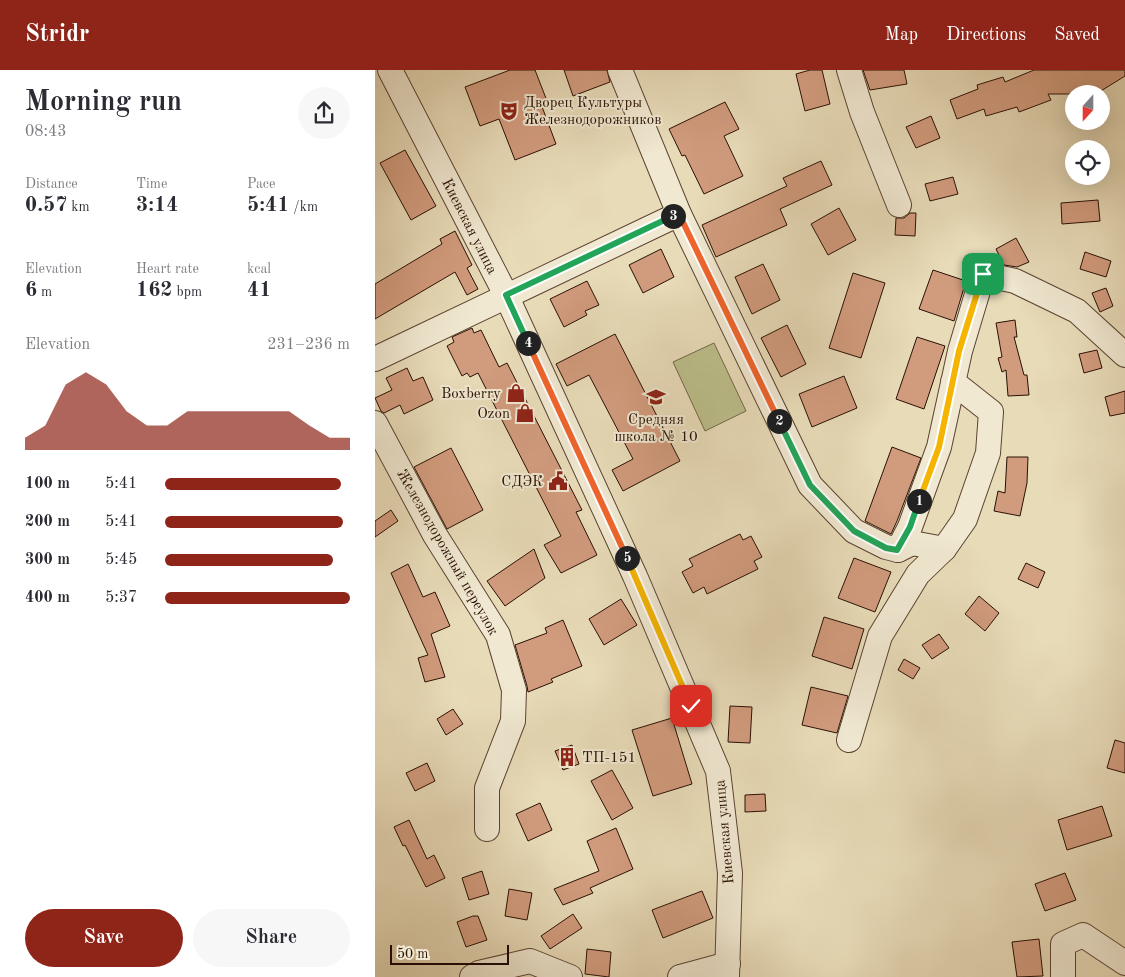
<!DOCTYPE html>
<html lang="en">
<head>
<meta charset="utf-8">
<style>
	:root { --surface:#fff; --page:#f7f7f7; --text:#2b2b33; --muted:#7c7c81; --accent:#8f2418 }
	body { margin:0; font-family:"Old Standard TT",serif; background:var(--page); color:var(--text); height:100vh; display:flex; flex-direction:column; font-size:19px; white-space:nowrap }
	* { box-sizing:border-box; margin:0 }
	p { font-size:16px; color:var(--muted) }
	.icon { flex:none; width:28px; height:28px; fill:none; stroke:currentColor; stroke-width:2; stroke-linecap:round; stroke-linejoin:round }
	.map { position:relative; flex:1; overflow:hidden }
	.details { display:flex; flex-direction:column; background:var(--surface); width:375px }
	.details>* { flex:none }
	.needle { width:32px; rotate:201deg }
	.controls { position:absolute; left:690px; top:15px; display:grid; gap:10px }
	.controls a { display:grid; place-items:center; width:45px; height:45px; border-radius:50%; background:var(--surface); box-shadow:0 5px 20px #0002; font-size:25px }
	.scale { position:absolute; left:15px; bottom:12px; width:119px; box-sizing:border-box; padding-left:5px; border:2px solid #2a1004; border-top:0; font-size:14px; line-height:18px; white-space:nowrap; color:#2a1004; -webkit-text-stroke:4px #f0e8d1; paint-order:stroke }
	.pin { position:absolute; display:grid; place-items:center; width:42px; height:42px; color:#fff; margin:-21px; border-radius:10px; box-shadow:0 2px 8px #0006 }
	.km { position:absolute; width:25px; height:25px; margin:-12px; border-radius:50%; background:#222; color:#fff; font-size:14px; line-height:25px; text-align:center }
	.round { display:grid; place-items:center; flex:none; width:52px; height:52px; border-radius:26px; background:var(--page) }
	.summary { display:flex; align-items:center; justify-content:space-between; height:85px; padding:0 25px }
	h1 { font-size:28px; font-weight:700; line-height:38px }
	.figures { display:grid; grid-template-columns:repeat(3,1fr); gap:8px; height:85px; padding:5px 25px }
	.figures div { display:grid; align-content:center }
	.figures b { font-size:21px; font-weight:700 }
	.figures small { font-size:14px; font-weight:400 }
	.figures p { font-size:14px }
	.chart { height:140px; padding:10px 25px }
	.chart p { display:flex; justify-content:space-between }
	.chart svg { width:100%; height:90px; margin-top:5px; fill:var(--accent); opacity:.7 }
	.button { display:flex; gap:10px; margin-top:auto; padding:10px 25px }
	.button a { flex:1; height:58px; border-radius:30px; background:var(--accent); color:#fff; font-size:20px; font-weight:700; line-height:58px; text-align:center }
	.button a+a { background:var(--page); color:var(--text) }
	ul { padding:0 25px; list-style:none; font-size:16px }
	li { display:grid; grid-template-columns:80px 60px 1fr; align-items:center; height:38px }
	li i { height:12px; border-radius:6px; background:var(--accent) }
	header { display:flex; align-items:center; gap:30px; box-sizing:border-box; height:70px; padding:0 25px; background:var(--accent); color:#fff }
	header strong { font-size:24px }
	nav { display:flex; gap:28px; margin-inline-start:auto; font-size:18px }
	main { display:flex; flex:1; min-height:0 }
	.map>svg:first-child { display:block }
	.green { fill:#bbbe8b; stroke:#726748 }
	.building { fill:#d19b7d; stroke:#2a1004 }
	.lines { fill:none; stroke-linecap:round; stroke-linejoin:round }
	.minor-casing { stroke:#5a4331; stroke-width:26 }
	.minor { stroke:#f0e8d1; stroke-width:24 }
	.split-1-casing { stroke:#fff; stroke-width:10 }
	.split-2-casing { stroke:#fff; stroke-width:10 }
	.split-3-casing { stroke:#fff; stroke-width:10 }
	.split-4-casing { stroke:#fff; stroke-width:10 }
	.split-5-casing { stroke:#fff; stroke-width:10 }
	.split-6-casing { stroke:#fff; stroke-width:10 }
	.split-1 { stroke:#f5b400; stroke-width:6 }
	.split-2 { stroke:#22a559; stroke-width:6 }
	.split-3 { stroke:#f0652b; stroke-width:6 }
	.split-4 { stroke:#22a559; stroke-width:6 }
	.split-5 { stroke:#f0652b; stroke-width:6 }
	.split-6 { stroke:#f5b400; stroke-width:6 }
	.labels { text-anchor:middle; stroke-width:4; stroke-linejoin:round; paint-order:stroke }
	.poi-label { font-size:15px; fill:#2a1004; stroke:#f0e8d1; text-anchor:end }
	.street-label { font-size:15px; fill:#2a1004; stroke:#f0e8d1 }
</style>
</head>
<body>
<header>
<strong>Stridr</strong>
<nav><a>Map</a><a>Directions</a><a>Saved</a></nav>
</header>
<main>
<section class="details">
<div class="summary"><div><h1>Morning run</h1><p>08:43</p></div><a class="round"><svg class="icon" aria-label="share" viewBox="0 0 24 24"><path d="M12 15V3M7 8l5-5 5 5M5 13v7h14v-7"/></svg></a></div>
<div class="figures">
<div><p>Distance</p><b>0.57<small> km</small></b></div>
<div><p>Time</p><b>3:14</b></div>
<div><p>Pace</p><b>5:41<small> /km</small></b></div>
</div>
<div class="figures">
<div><p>Elevation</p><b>6<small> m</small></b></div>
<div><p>Heart rate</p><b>162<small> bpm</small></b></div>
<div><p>kcal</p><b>41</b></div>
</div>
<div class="chart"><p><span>Elevation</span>231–236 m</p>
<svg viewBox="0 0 160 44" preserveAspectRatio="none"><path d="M0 44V38L10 32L20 12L30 6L40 12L50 25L60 32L70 32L80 25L90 25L100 25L110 25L120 25L130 25L140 32L150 38L160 38V44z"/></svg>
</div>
<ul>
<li><b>100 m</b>5:41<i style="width:95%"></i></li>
<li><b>200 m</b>5:41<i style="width:96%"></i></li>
<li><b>300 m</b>5:45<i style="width:91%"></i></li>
<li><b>400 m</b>5:37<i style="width:100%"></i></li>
</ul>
<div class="button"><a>Save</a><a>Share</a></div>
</section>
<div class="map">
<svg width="750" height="907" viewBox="0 0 750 907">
	<rect width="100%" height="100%" fill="#e8dbb8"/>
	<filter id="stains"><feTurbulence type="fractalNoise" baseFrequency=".004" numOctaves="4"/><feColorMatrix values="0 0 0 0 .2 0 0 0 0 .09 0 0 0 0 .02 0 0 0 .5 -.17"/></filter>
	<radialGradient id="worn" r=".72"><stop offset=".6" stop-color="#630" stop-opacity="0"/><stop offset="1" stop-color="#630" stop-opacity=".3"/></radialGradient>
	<!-- green -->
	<path class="green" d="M339,273L371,341L330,361L298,292Z"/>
	<!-- building -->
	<g class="building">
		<path d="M135,0H160L172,31L166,34L181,74L140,90L124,49L105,56L90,17Z"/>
		<path d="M189,0H232L235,12L198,26Z"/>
		<path d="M435,0H447L455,34L430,41L421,4Z"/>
		<path d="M488,0H529L532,14L495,20Z"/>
		<path d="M659,0H750V6L721,24H673L676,30L644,42L642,37L611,46L609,39L582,49L575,30L603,19L602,15L628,7L630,12Z"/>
		<path d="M350,32L364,59L349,66L368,106L329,124L310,85L307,86L294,59Z"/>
		<path d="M556,46L565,68L541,78L531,57Z"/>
		<path d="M30,80L61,136L36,150L5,93Z"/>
		<path d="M446,91L457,115L405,139L412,155L341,187L327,155L412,116L408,108Z"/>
		<path d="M578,107L583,124L555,131L550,114Z"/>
		<path d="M723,130L725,151L687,154L686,133Z"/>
		<path d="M464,138L481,170L453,185L436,154Z"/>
		<path d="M535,143H541L540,166L520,165L521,148H529Z"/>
		<path d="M80,161L97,195L92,198L103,219L92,225L80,202L0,249V214L67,174L65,169Z"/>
		<path d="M641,168L654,192L642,197L629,195L621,179Z"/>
		<path d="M286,179L299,207L268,223L254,195Z"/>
		<path d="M710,182L736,191L731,207L705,199Z"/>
		<path d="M388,194L405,230L377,244L360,207Z"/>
		<path d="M558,200L591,211L579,251L544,239Z"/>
		<path d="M478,203L510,213L486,288L454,278Z"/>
		<path d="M212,211L224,235L210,241L212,245L189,257L175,229Z"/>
		<path d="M731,218L738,236L725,242L717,223Z"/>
		<path d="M640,250L642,267H639L649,305H652L654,325L633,326L631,300L627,302L623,288L627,287L621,253Z"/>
		<path d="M412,255L431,294L406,307L386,268Z"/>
		<path d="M97,258L99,263L106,260L124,297L132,293L207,440L201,442L222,485L186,503L169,475L186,466L103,303L95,307L92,303L87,306L72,276L79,272L77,267Z"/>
		<path d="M240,264L305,391L248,421L237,400L258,389L214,305L192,316L181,294Z"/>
		<path d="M542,267L570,276L549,339L521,329Z"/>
		<path d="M722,280L727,298L709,303L704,284Z"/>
		<path d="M32,298L38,311L48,307L58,330L29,344L25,335L9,343L6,341L0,328L17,320L11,308Z"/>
		<path d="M469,306L482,338L437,357L424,324Z"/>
		<path d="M750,321V343L735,346L730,327Z"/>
		<path d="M517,377L546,388L522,451L516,464L490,451Z"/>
		<path d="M76,378L108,440L72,459L39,397Z"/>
		<path d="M632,387H653L652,413L645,446L619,441L623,421L630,423Z"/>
		<path d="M16,440L23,451L0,467V451Z"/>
		<path d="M365,464L368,470L376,466L387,487L379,491L383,499L332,524L329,517L318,523L307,502L318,496L314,489Z"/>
		<path d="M159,479L170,508L130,536L112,511Z"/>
		<path d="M479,488L516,502L500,542L463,528Z"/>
		<path d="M651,493L670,502L663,518L643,509Z"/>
		<path d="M33,494L48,527L60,522L75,556L56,564L70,607L50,612L43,588L53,585L16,503Z"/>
		<path d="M604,526L624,543L610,561L590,544Z"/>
		<path d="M246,529L262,555L229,575L214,549Z"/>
		<path d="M449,547L489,559L477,599L437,586Z"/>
		<path d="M188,550L207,596L176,609L178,612L153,622L152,616L140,575L172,563L170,558Z"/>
		<path d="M564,564L574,578L557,589L547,575Z"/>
		<path d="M529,589L545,598L538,609L523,600Z"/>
		<path d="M436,617L473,626L462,663L427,655Z"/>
		<path d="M355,636L377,637L375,673L353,672Z"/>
		<path d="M78,639L88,654L71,665L62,649Z"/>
		<path d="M297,648L317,714L278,726L257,660Z"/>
		<path d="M740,670L750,673V703L732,698Z"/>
		<path d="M197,675L204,694L188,700L180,681Z"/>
		<path d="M52,693L60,711L40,721L31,703Z"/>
		<path d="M237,700L258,738L237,750L216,711Z"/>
		<path d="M390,724L391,741L370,742V725Z"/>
		<path d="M165,733L177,760L153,771L141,744Z"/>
		<path d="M727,736L737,766L692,780L683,750Z"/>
		<path d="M34,750L52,789L59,785L70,808L51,817L30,775L28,776L19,757Z"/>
		<path d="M241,758L258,799L215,818L218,823L188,835L179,819L224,801L212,771Z"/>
		<path d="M107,801L114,824L94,830L87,808Z"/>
		<path d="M690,803L701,830L670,841L660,814Z"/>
		<path d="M134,819L157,823L152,850L130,846Z"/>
		<path d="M327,821L338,848L288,868L277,840Z"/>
		<path d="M198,844L207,858L175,879L166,866Z"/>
		<path d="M98,846H103L112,870L91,877L82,852Z"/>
		<path d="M664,869L668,906L642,907L637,872Z"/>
		<path d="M212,879L236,882L234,907L210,904Z"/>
	</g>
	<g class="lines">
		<!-- minor casing -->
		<g class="minor-casing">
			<g id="minor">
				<path d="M15,0L131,225L260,506L343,701L355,803L352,907"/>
				<path d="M245,0L304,144L435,415L479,461L511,477L523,480L535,457L564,377L585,281L608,204L640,211L702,241L750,285"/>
				<path d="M474,0L487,42L524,135"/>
				<path d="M0,289L304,144"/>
				<path d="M0,353L60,465L123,565L139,620L138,651L112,718V759"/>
				<path d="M569,479L590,449L613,383L616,342L578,312"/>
				<path d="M474,670L505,566L543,504L569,479L537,473L523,480"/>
				<path d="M97,907L104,903L155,891L195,907"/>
				<path d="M305,907L353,894"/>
				<path d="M688,907V874L708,865L750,893"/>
			</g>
		</g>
		<!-- minor -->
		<use href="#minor" class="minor"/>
	</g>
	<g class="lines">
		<!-- split-1 casing -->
		<g class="split-1-casing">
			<path id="split-1" d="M544,431L564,377L584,281L608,204"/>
		</g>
		<!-- split-2 casing -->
		<g class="split-2-casing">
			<path id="split-2" d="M404,351L435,415L479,461L511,478L522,480L535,457L544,431"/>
		</g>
		<!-- split-3 casing -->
		<g class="split-3-casing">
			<path id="split-3" d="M298,146L304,144L404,351"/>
		</g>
		<!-- split-4 casing -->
		<g class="split-4-casing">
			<path id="split-4" d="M153,273L131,225L298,146"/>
		</g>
		<!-- split-5 casing -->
		<g class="split-5-casing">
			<path id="split-5" d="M153,273L252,488"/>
		</g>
		<!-- split-6 casing -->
		<g class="split-6-casing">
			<path id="split-6" d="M252,488L316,636"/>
		</g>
		<!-- split-1 -->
		<use href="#split-1" class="split-1"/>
		<!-- split-2 -->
		<use href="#split-2" class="split-2"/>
		<!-- split-3 -->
		<use href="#split-3" class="split-3"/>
		<!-- split-4 -->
		<use href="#split-4" class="split-4"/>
		<!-- split-5 -->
		<use href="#split-5" class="split-5"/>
		<!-- split-6 -->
		<use href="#split-6" class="split-6"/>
	</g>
	<!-- icons -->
	<defs>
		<g id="theatre-bare" transform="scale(1.5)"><path d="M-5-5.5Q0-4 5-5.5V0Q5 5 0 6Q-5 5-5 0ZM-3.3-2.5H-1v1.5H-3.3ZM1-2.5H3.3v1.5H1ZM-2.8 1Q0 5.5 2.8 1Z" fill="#8f2418" stroke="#f0e8d1" stroke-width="2.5" paint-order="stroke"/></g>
		<g id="shop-bare" transform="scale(1.5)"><path d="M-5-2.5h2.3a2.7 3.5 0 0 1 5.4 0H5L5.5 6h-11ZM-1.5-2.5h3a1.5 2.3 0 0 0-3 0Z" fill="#8f2418" stroke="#f0e8d1" stroke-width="2.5" paint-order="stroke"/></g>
		<g id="school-bare" transform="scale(1.5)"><path d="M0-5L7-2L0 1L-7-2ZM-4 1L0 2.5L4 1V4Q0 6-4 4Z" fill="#8f2418" stroke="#f0e8d1" stroke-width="2.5" paint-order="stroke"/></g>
		<g id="civic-bare" transform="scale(1.5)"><path d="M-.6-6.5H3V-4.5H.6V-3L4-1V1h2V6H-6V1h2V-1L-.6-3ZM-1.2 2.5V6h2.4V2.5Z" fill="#8f2418" stroke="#f0e8d1" stroke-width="2.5" paint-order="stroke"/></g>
		<g id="building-bare" transform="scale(1.5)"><path d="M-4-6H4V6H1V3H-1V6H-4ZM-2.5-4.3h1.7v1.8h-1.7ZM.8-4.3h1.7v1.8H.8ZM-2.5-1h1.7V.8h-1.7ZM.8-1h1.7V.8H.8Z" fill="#8f2418" stroke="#f0e8d1" stroke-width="2.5" paint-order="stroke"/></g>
	</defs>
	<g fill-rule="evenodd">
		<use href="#theatre-bare" x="134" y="41"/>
		<use href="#shop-bare" x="141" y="323"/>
		<use href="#school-bare" x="281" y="327"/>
		<use href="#shop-bare" x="150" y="343"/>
		<use href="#civic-bare" x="183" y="411"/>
		<use href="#building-bare" x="192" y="687"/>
	</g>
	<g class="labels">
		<!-- poi labels -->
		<g class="poi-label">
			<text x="149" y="37" text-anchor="start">Дворец Культуры<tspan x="149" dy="17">Железнодорожников</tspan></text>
			<text x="126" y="328">Boxberry</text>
			<text x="135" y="348">Ozon</text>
			<text x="281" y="354" text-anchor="middle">Средняя<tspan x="281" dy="17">школа № 10</tspan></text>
			<text x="168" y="416">СДЭК</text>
			<text x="207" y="692" text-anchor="start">ТП-151</text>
		</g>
		<!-- street labels -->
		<g class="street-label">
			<text transform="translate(95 156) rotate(63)" y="5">Киевская улица</text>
			<text transform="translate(73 482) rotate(60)" y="5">Железнодорожный переулок</text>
			<text transform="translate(349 762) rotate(-95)" y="5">Киевская улица</text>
		</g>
	</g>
	<rect width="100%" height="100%" filter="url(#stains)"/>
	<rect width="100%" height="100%" fill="url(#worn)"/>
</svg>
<div class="controls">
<a><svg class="needle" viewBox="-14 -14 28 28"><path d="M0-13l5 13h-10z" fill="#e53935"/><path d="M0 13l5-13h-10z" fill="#7c7c81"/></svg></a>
<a><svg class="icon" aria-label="locate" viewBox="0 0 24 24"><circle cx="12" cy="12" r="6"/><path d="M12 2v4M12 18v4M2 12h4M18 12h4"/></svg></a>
</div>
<div class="scale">50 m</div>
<div class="pin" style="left:608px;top:204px;background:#1e9e55"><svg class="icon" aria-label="arrive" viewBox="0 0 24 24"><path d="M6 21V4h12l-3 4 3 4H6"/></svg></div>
<div class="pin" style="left:316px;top:636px;background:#d93025"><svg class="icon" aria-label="check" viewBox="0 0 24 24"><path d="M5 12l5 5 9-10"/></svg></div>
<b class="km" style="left:544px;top:431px">1</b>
<b class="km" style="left:404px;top:351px">2</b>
<b class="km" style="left:298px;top:146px">3</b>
<b class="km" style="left:153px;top:273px">4</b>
<b class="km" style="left:252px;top:488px">5</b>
</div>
</main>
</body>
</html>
